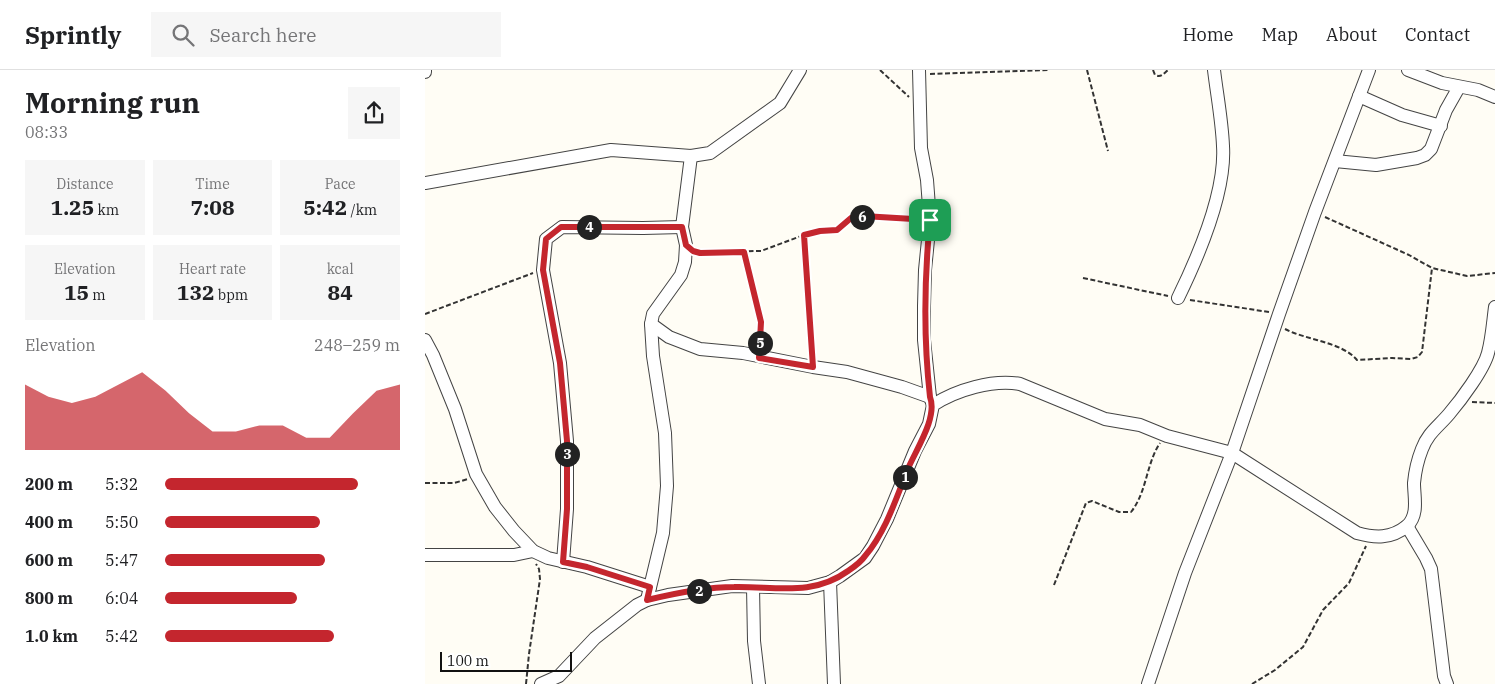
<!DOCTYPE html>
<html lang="en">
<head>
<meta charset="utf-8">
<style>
	:root { --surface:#fff; --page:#f6f6f6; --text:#202124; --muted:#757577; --line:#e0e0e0; --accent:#c4262e }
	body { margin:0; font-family:"IBM Plex Serif",serif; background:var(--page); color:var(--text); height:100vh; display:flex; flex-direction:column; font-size:19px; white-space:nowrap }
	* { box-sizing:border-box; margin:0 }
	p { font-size:16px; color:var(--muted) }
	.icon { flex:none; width:28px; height:28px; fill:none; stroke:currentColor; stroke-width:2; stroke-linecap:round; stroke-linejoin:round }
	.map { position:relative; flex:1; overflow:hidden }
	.sheet { display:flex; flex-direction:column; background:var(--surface); width:425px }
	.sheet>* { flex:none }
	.scale { position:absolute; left:15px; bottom:12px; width:132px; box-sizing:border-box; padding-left:5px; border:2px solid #111; border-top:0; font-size:14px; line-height:18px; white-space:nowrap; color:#111; -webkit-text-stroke:4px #fff; paint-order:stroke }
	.pin { position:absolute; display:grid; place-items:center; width:42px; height:42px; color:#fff; margin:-21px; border-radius:10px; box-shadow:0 2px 8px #0006 }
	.km { position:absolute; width:25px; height:25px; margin:-12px; border-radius:50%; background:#222; color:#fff; font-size:14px; line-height:25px; text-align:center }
	.round { display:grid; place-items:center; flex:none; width:52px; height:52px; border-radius:0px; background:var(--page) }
	.head { display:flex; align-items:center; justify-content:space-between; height:85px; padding:0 25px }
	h1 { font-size:28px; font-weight:700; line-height:38px }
	.metrics { display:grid; grid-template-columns:repeat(3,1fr); gap:8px; height:85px; padding:5px 25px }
	.metrics div { display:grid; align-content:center; border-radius:0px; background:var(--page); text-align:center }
	.metrics b { font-size:21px; font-weight:700 }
	.metrics small { font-size:14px; font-weight:400 }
	.metrics p { font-size:14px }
	.chart { height:140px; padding:10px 25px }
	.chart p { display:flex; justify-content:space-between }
	.chart svg { width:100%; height:90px; margin-top:5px; fill:var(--accent); opacity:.7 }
	ul { padding:0 25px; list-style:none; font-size:16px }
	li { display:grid; grid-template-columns:80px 60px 1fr; align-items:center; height:38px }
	li i { height:12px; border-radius:6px; background:var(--accent) }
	header { display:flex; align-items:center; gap:30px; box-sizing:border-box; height:70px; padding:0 25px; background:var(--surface); border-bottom:1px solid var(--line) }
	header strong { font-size:24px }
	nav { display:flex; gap:28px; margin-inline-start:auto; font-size:18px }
	.search { width:350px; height:45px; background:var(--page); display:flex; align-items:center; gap:12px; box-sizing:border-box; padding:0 18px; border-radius:0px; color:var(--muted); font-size:19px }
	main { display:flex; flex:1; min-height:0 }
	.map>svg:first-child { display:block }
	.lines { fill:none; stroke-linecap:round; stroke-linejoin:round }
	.minor-casing { stroke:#444; stroke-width:14 }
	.path { stroke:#333; stroke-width:2; stroke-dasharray:5 2.5; stroke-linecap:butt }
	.minor { stroke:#fff; stroke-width:12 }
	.route-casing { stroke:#fff; stroke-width:10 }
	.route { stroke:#c4262e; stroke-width:6 }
</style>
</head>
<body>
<header>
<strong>Sprintly</strong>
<div class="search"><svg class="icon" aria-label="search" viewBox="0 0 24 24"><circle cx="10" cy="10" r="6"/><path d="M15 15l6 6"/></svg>Search here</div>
<nav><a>Home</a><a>Map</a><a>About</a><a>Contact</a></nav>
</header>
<main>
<section class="sheet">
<div class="head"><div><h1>Morning run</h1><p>08:33</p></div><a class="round"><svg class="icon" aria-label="share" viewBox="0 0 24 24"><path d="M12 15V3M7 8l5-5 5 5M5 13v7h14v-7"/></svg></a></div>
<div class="metrics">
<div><p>Distance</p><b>1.25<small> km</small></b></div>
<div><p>Time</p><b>7:08</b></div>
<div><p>Pace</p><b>5:42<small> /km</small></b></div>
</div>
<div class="metrics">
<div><p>Elevation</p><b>15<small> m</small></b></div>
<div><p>Heart rate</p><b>132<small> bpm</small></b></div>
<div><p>kcal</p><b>84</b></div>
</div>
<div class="chart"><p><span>Elevation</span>248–259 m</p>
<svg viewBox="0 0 160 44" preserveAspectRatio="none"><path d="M0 44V12L10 18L20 21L30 18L40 12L50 6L60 15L70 26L80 35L90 35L100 32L110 32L120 38L130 38L140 26L150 15L160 12V44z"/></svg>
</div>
<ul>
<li><b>200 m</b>5:32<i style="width:82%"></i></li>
<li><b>400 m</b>5:50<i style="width:66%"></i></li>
<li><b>600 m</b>5:47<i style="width:68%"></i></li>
<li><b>800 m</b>6:04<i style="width:56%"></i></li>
<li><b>1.0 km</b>5:42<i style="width:72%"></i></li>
</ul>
</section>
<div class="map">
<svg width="1070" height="614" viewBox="0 0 1070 614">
	<rect width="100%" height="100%" fill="#fffdf5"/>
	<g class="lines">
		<!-- minor casing -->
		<g class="minor-casing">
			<g id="minor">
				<path d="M494,0L496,78L502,110L505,150L500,200L499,236V270L505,327L508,335"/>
				<path d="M983,0L1017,13L1053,20L1070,27"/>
				<path d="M0,2V0"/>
				<path d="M934,26L977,45L1016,56"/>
				<path d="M910,91L951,95L992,88L1000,85L1006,79L1021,40L1034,17"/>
				<path d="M0,113L186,80L266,86L285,83L355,33L375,0"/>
				<path d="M753,228C773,187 801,122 798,76C797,51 792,25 789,0"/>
				<path d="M226,254L244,267L275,279L318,283L388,297L422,302L477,317L505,327"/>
				<path d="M0,270L8,285L30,339L51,404L70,437L89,461L108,481L123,488L162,497L225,517"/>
				<path d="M982,456L1001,488L1006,499L1019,606L1022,614"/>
				<path d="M0,485H89L108,481"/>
				<path d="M138,492L142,439V371L135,293L118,200L121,169L137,157L218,158L257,157"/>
				<path d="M405,512L409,614"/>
				<path d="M328,517L329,571L334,614"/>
				<path d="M222,530L238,463L242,416L240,363L228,286L226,254L228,244L256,205L260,192L261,175L257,157L266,86"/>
				<path d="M116,614L134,606L170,568L212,535L222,530L243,525L307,516L383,518L405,512L415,506L440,488L448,476L462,449L490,381L504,354L508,335C531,320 568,309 595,314L680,349L715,355L742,366L807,383L932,463C950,468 966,469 982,456C994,445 989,427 989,413C990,402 993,389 997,379C1003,363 1013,357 1024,344C1036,330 1059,299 1063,283C1067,268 1068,252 1070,237"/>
				<path d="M723,614L760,503L807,383L854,244L890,142L944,0"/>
			</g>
		</g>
		<!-- path -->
		<g class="path">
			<path d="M455,0L484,27"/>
			<path d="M662,0L683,81"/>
			<path d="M728,0L730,5C736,8 738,4 743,0"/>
			<path d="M505,4L623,0"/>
			<path d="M900,147L984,185L1007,198L1042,206L1070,203"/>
			<path d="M379,165L387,287"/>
			<path d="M271,182L336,181L379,165L395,161L412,160L420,152L432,147L496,149"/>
			<path d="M319,182L336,252L335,275"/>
			<path d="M658,208L743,226"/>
			<path d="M765,230L844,242"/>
			<path d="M0,244L108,203"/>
			<path d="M860,259C881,270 917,272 932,290L967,288L986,289L993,287L997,282L1007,198"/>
			<path d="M1047,332L1070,333"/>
			<path d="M0,413H29L43,409"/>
			<path d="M629,515L661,433L667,431L694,442H706C722,422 721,394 735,373"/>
			<path d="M101,614L104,584L115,509L114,499L111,494"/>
			<path d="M827,614L850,600L878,577L898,540L924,513L941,476"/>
		</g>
		<!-- minor -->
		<use href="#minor" class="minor"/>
	</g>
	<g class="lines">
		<!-- route casing -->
		<g class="route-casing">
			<path id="route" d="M438,146L505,150C499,211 498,265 505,327C513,348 490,381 482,401C471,429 460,463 440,486C436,492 429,497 423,501C387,527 350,516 309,517C283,517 247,524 222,530L225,517L162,497L138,492L142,439V371L135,293L118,200L121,169L136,157H257L261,175L268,181L275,183L319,182L336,252L334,288L388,297L379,165L395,161L412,160L426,148Z"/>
		</g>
		<!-- route -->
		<use href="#route" class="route"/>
	</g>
</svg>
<div class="scale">100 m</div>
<div class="pin" style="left:505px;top:150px;background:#1e9e55"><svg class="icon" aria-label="arrive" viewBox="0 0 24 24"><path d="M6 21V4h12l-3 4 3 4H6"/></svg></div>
<b class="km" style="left:480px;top:407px">1</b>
<b class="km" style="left:274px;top:521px">2</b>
<b class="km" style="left:142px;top:384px">3</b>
<b class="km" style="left:164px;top:157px">4</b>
<b class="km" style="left:335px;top:273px">5</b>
<b class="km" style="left:437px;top:147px">6</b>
</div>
</main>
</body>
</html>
